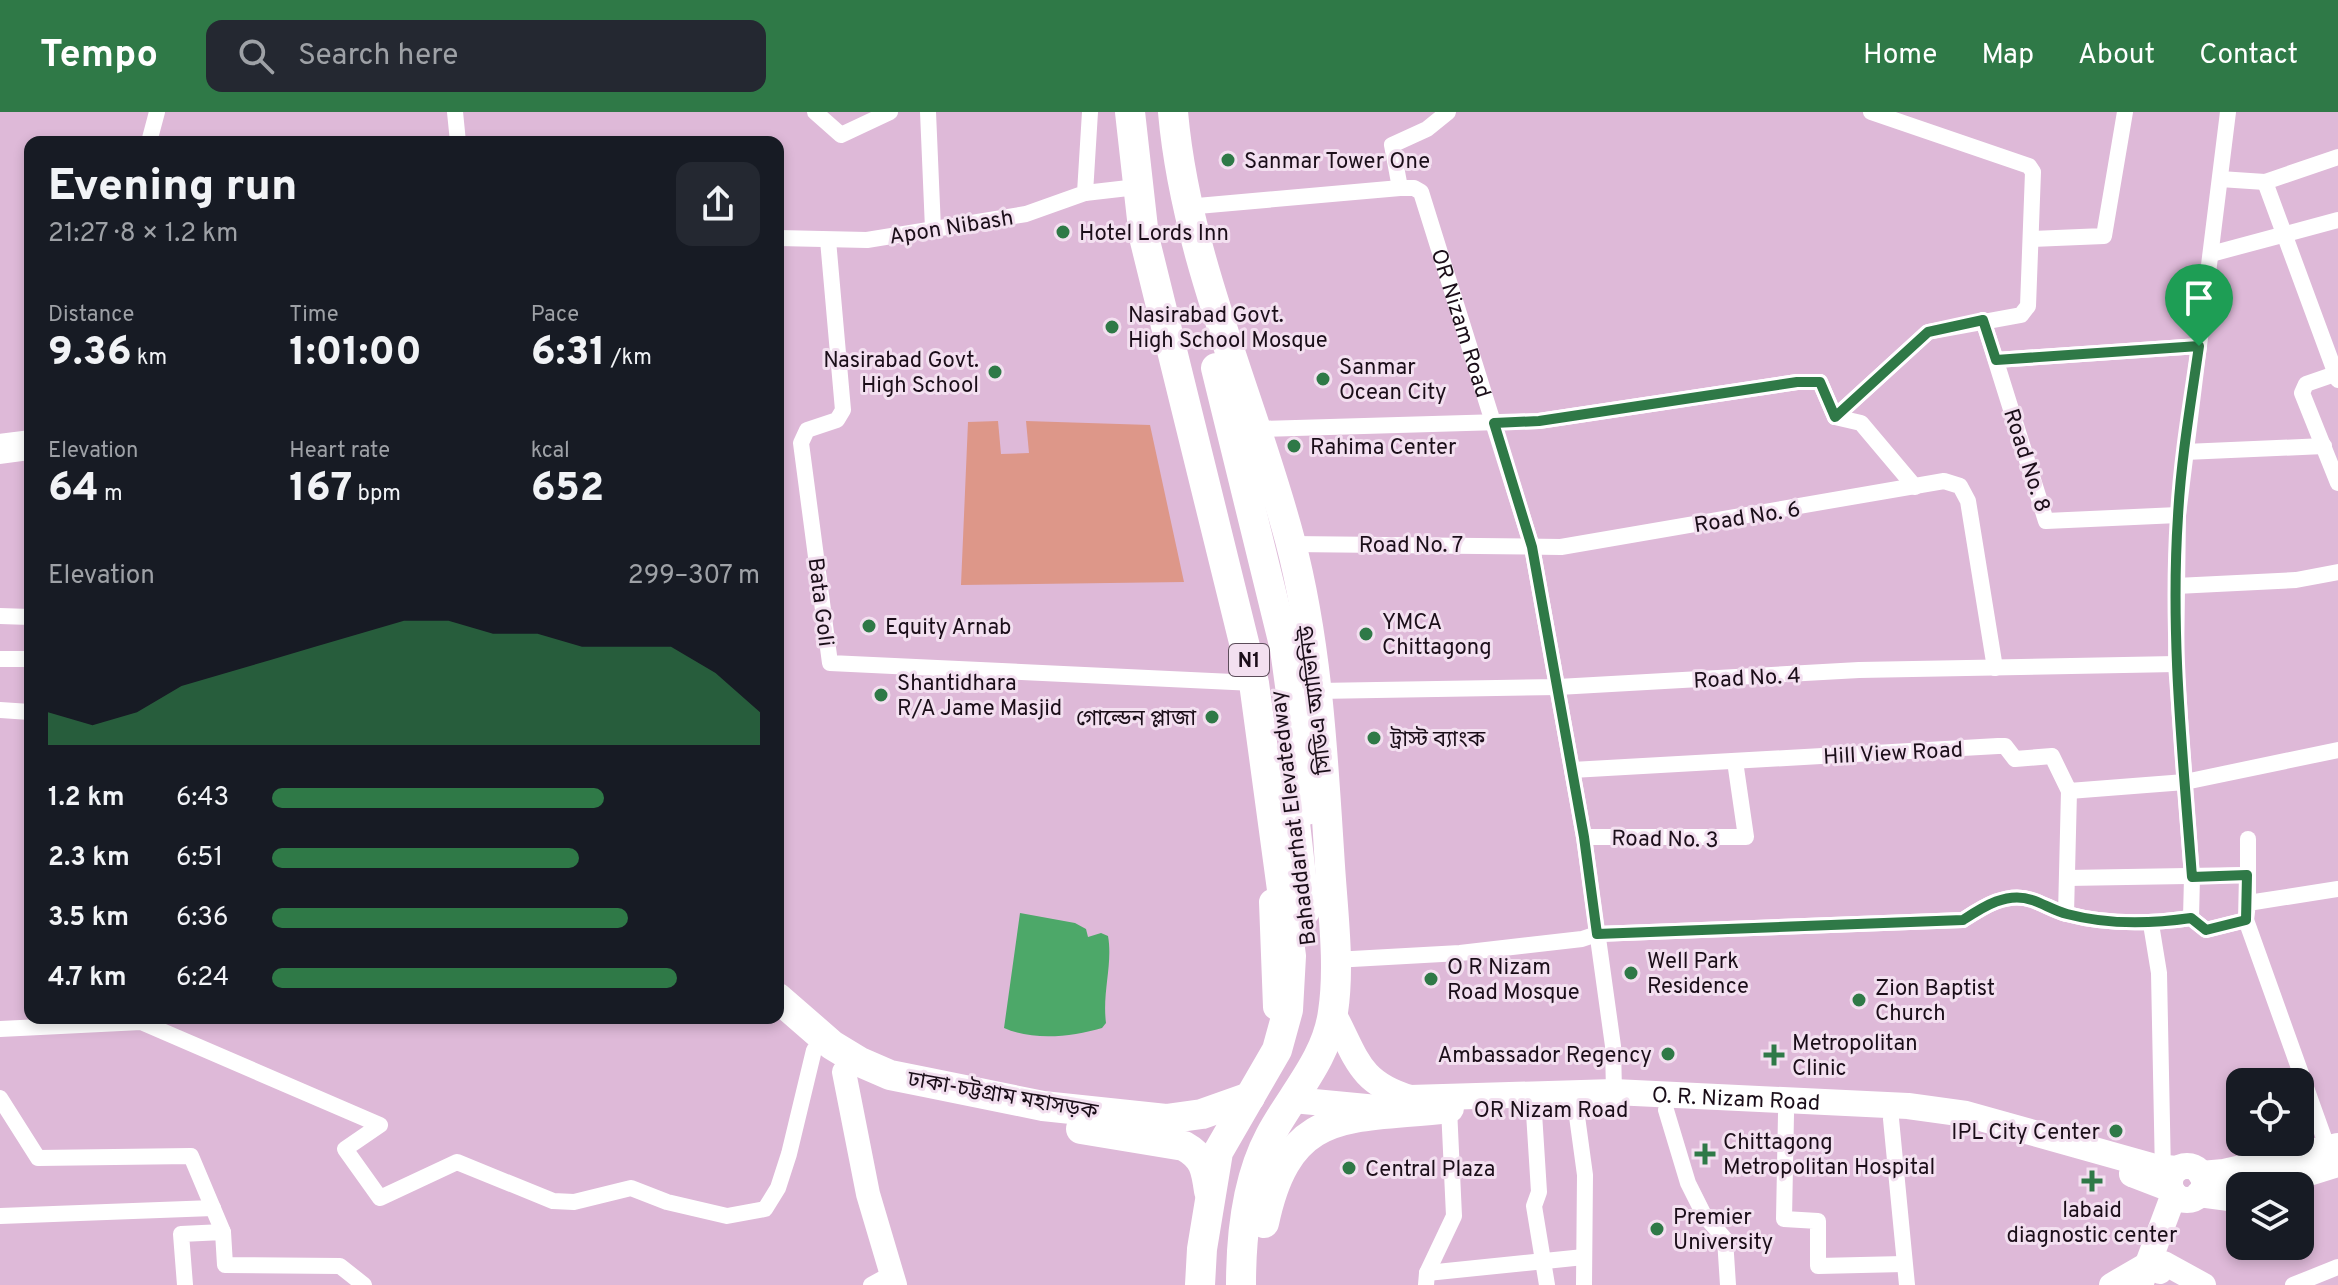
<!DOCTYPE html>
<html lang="en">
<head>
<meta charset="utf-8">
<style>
	:root { --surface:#171b24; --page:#242831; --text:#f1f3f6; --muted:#9ea1a6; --accent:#2f7947 }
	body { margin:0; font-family:Overpass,"Noto Sans Bengali",sans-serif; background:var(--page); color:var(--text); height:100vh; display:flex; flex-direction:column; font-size:30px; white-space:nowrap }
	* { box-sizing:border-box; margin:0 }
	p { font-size:26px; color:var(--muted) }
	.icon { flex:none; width:44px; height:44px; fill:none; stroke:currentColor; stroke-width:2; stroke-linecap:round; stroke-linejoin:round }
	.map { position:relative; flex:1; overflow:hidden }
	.panel { position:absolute; left:24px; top:24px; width:760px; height:888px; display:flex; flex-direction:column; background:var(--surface); border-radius:16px; box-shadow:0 4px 12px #0003 }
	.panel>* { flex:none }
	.controls { position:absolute; left:2226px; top:956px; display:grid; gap:16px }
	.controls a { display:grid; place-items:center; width:88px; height:88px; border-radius:16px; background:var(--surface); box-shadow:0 4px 12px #0003; font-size:40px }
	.pin { position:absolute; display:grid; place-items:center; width:68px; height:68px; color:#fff; margin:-82px -34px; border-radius:50% 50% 50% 0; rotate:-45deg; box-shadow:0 0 8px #0007 }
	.pin .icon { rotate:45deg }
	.round { display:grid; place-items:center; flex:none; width:84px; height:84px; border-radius:16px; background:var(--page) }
	.head { display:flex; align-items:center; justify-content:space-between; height:136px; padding:0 24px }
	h1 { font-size:44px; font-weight:800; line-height:60px }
	.stats { display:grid; grid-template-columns:repeat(3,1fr); gap:12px; height:136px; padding:8px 24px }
	.stats div { display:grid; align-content:center }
	.stats b { font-size:40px; font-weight:800 }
	.stats small { font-size:22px; font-weight:400 }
	.stats p { font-size:22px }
	.chart { height:224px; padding:16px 24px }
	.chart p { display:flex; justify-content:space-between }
	.chart svg { width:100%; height:144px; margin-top:8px; fill:var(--accent); opacity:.7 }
	ul { padding:0 24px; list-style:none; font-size:26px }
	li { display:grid; grid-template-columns:128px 96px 1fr; align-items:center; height:60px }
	li i { height:20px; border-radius:10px; background:var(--accent) }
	header { display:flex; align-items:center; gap:48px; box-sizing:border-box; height:112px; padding:0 40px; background:var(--accent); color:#fff }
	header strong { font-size:38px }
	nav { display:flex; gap:44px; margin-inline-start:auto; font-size:28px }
	.search { width:560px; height:72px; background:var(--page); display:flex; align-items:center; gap:20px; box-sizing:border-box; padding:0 28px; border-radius:16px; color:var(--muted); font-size:30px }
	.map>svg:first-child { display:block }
	.green { fill:#dd9789 }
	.water { fill:#4da869 }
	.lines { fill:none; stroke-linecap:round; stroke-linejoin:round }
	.street { stroke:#fff; stroke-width:16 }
	.secondary { stroke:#fff; stroke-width:24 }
	.primary { stroke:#fff; stroke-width:26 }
	.highway { stroke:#fff; stroke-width:30 }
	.route-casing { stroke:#fff; stroke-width:16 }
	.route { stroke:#2f7947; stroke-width:10 }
	.poi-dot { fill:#2f7947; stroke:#f3e0f0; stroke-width:3 }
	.labels { text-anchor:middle; stroke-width:6; stroke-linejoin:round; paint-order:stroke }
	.shield { fill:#f3e0f0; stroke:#5c4d5a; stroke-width:2 }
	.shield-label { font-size:20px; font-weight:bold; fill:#1b0e19 }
	.poi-label { font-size:22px; fill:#1b0e19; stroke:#f3e0f0; text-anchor:start }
	.street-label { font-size:22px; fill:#1b0e19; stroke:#f3e0f0 }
</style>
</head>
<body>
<header>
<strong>Tempo</strong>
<div class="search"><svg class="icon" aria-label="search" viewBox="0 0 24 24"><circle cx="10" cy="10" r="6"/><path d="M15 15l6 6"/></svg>Search here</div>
<nav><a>Home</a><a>Map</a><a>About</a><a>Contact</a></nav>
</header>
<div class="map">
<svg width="2338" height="1173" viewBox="0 0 2338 1173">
	<rect width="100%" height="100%" fill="#deb9d8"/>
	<!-- green -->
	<path class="green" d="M998,309L1001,342L1029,341L1026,309L1150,313L1184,470L961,473L968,310Z"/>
	<!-- water -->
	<path class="water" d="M1020,801L1075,811L1086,817L1088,825L1101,821L1108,824C1113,852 1102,880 1106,911L1102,916C1072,925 1033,929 1004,916Z"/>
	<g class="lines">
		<!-- street -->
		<g class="street">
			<path d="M455,0L458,30"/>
			<path d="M815,0L841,23L890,0"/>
			<path d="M928,0L933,117"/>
			<path d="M149,30L157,0"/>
			<path d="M2220,67L2265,70L2338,45"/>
			<path d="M2265,70L2338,268"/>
			<path d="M1400,76L1392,33L1427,17L1448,0"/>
			<path d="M1085,81L1137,75"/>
			<path id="s1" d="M1186,95L1400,76H1414L1421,80L1532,435L1584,725L1613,934L1614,980"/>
			<path d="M778,126L867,128L1026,102L1085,81L1090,0"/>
			<path d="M2031,127L2104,124L2125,0"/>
			<path d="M828,128L843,298L837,308L807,318L801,331L830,551L1254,571"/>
			<path d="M2211,142L2338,108"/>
			<path d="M1983,208L2046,409L2178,403"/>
			<path d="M1996,248L2199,234"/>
			<path d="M2335,262L2306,272L2302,281L2338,371"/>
			<path d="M1835,305L1928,220L2021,203L2028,194L2033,60L2029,54L1871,0"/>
			<path d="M1258,317L1539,309L1797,270H1820L1835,305L1861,311L1915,375"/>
			<path d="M2185,340L2324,334"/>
			<path d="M1291,432L1561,435L1944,369L1960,374L1968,389L1995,556"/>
			<path d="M2176,474L2296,468L2338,460"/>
			<path d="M0,504L30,505"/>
			<path d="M0,547H30"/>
			<path d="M1317,579L1558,575L1859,558L2176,552"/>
			<path d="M0,598L30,600"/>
			<path d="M1572,658L1998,634H2005L2015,647L2052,644L2069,679L2185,670L2338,638"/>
			<path d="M1584,725H1746L1735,649"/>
			<path d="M2248,727V791"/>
			<path d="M2067,766L2247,763"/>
			<path d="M2066,802L2069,679"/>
			<path d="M2191,806L2192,765L2176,552L2178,403L2228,0"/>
			<path d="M2246,808L2328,1037"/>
			<path d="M2151,812L2159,861L2163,1062"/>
			<path d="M1334,848L1460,841L1582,827L1597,822L1963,808C1983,795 2007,779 2032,788C2044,792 2055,799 2067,802C2108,813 2150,812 2191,806L2206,818L2246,808L2248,791L2338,777"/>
			<path d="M0,917L141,910L380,1013L345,1037L380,1086L457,1050L553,1089L574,1090L631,1076L667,1090L727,1104L765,1097L778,1076L789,1042L814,938"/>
			<path d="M0,986L38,1046L191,1044L223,1120"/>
			<path d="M1576,997L1585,1063L1584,1173"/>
			<path d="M1666,998L1688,1071L1704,1103L1725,1127L1728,1173"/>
			<path d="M1534,1001L1539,1080L1534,1094L1547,1173"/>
			<path d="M1786,1002L1784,1107L1818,1109V1154L1904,1152"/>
			<path d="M1891,1007L1907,1173"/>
			<path d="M0,1104L213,1096"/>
			<path d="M1427,1161L1584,1145"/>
			<path d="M185,1173L181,1122L223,1120L225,1153L340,1154L364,1173"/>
			<path d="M871,1173L891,1162"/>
			<path d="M1426,1173L1427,1161L1454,1104L1449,996"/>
			<path d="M2293,1173L2338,1155"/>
		</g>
		<!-- secondary -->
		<g class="secondary">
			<path d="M844,960L868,1082L895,1173"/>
			<path d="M2164,1151L2204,1173"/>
			<path d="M2111,1173L2147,1152L2160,1160"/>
		</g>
		<!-- primary -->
		<g class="primary">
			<path d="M1272,790L1276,895"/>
			<path id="s2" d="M1333,901C1357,946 1358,970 1410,986L1614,980L1908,994L1966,1002L2155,1055L2177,1057"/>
			<path d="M1293,988L1377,996"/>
			<circle cx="2187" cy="1071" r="17"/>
			<path d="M2132,1062L2171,1077"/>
			<path d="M2201,1062L2224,1060L2338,1034"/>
			<path d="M2267,1074L2338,1052"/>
			<path d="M2199,1082L2229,1086L2240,1082"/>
			<path d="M2140,1173L2174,1082"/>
		</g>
		<!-- highway -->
		<g class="highway">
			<path d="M1130,0L1144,125L1254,571L1291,844L1288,898L1277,938L1218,1040L1202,1137L1200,1173"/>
			<path d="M1173,0C1186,148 1252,285 1290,428C1318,534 1323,646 1330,754C1333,801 1340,854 1333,900C1327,947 1291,984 1270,1024C1247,1067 1241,1125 1241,1173"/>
			<path d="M1216,256L1285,537L1307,698"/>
			<path d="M0,337L30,333"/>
			<path d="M1291,676L1305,799"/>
			<path d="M778,886L832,933L860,950L890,963L925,970L1043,994L1166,1007L1202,1002L1250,985"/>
			<path d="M1081,1017L1184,1034C1204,1045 1206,1057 1209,1079"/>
			<path d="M1264,1111C1289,992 1349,1008 1449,996"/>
		</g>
	</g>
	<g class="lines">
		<!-- route casing -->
		<g class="route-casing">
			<path id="route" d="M1983,208L1996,248L2199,234C2191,290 2181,347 2178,404C2170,525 2183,645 2192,765L2247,763L2246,808L2206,818L2191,806C2150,812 2108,813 2067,802C2055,799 2044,792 2032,788C2007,779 1983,795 1963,808L1597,822L1584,725L1532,435L1494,311L1539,309L1797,270H1820L1835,305L1928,220Z"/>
		</g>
		<!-- route -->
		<use href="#route" class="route"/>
	</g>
	<!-- markers -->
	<g class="poi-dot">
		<circle cx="1228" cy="48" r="8"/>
		<circle cx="1063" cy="120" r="8"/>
		<circle cx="1112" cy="215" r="8"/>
		<circle cx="995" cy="260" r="8"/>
		<circle cx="1323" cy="267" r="8"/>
		<circle cx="1294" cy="334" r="8"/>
		<circle cx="869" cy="514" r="8"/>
		<circle cx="1366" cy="522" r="8"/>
		<circle cx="881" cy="583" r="8"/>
		<circle cx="1212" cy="605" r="8"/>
		<circle cx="1374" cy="626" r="8"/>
		<circle cx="1631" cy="861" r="8"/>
		<circle cx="1431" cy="867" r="8"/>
		<circle cx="1859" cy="888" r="8"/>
		<circle cx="1668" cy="942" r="8"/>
		<path d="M1770 931h8v8h8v8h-8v8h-8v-8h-8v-8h8z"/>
		<circle cx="2116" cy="1019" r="8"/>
		<path d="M1701 1030h8v8h8v8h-8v8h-8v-8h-8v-8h8z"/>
		<circle cx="1349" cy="1056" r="8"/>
		<path d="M2088 1057h8v8h8v8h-8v8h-8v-8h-8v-8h8z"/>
		<circle cx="1657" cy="1117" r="8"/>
	</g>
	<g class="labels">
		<!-- shield labels -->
		<rect class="shield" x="1229" y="532" width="40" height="32" rx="6"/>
		<g class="shield-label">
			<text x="1249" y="555">N1</text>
		</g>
		<!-- poi labels -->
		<g class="poi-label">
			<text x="1244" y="56">Sanmar Tower One</text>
			<text x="1079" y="128">Hotel Lords Inn</text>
			<text x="1128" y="210">Nasirabad Govt.<tspan x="1128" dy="25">High School Mosque</tspan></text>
			<text x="979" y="255" text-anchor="end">Nasirabad Govt.<tspan x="979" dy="25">High School</tspan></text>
			<text x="1339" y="262">Sanmar<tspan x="1339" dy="25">Ocean City</tspan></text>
			<text x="1310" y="342">Rahima Center</text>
			<text x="1382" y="517">YMCA<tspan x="1382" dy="25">Chittagong</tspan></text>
			<text x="885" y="522">Equity Arnab</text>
			<text x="897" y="578">Shantidhara<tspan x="897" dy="25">R/A Jame Masjid</tspan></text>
			<text x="1196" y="613" text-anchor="end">গোল্ডেন প্লাজা</text>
			<text x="1390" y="634">ট্রাস্ট ব্যাংক</text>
			<text x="1647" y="856">Well Park<tspan x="1647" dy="25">Residence</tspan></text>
			<text x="1447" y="862">O R Nizam<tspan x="1447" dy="25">Road Mosque</tspan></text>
			<text x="1875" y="883">Zion Baptist<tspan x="1875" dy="25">Church</tspan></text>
			<text x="1792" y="938">Metropolitan<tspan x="1792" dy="25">Clinic</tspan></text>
			<text x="1652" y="950" text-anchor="end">Ambassador Regency</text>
			<text x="2100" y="1027" text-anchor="end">IPL City Center</text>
			<text x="1723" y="1037">Chittagong<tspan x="1723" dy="25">Metropolitan Hospital</tspan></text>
			<text x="1365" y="1064">Central Plaza</text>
			<text x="2092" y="1105" text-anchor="middle">labaid<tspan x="2092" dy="25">diagnostic center</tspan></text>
			<text x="1673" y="1112">Premier<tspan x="1673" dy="25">University</tspan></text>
		</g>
		<!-- street labels -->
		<g class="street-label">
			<text transform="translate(951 114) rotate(-9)" y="8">Apon Nibash</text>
			<text dy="8" stroke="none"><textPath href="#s1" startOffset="374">OR Nizam Road</textPath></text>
			<text transform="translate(2028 348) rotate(72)" y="8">Road No. 8</text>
			<text transform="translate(1747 404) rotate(-9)" y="8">Road No. 6</text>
			<text x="1411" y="440">Road No. 7</text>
			<text transform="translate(822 490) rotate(83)" y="8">Bata Goli</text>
			<text transform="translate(1747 565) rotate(-3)" y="8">Road No. 4</text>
			<text transform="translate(1314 588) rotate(-97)" y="8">সিডিএ অ্যাভিনিউ</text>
			<text transform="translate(1893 640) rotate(-3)" y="8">Hill View Road</text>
			<text transform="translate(1292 706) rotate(-97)" y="8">Bahaddarhat Elevatedway</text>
			<text transform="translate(1665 726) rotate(1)" y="8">Road No. 3</text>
			<text transform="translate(1003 982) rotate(10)" y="8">ঢাকা-চট্টগ্রাম মহাসড়ক</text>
			<text dy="8" stroke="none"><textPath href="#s2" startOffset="446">O. R. Nizam Road</textPath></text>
			<text x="1551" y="1005">OR Nizam Road</text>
		</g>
	</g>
</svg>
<div class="controls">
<a><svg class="icon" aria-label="locate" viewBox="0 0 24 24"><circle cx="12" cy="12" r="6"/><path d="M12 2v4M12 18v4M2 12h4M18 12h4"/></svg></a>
<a><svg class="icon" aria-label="layers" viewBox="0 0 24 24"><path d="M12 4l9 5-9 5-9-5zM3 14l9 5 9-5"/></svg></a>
</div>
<div class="pin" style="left:2199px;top:234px;background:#1e9e55"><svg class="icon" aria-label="arrive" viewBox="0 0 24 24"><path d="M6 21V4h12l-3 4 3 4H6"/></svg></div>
<section class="panel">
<div class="head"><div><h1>Evening run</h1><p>21:27 · 8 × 1.2 km</p></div><a class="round"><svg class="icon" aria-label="share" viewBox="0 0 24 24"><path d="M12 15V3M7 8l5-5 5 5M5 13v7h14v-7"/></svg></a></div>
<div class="stats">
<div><p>Distance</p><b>9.36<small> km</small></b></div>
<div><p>Time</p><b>1:01:00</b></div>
<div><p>Pace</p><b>6:31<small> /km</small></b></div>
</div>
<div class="stats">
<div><p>Elevation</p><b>64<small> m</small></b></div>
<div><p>Heart rate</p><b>167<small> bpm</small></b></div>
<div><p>kcal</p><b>652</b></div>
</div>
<div class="chart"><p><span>Elevation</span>299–307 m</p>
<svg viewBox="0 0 160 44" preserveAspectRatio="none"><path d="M0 44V34L10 38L20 34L30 26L40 22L50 18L60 14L70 10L80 6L90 6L100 10L110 10L120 14L130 14L140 14L150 22L160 34V44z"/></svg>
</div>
<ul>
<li><b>1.2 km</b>6:43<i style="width:68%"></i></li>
<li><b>2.3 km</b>6:51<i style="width:63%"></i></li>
<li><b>3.5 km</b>6:36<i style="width:73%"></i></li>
<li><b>4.7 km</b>6:24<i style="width:83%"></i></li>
</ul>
</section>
</div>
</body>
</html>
